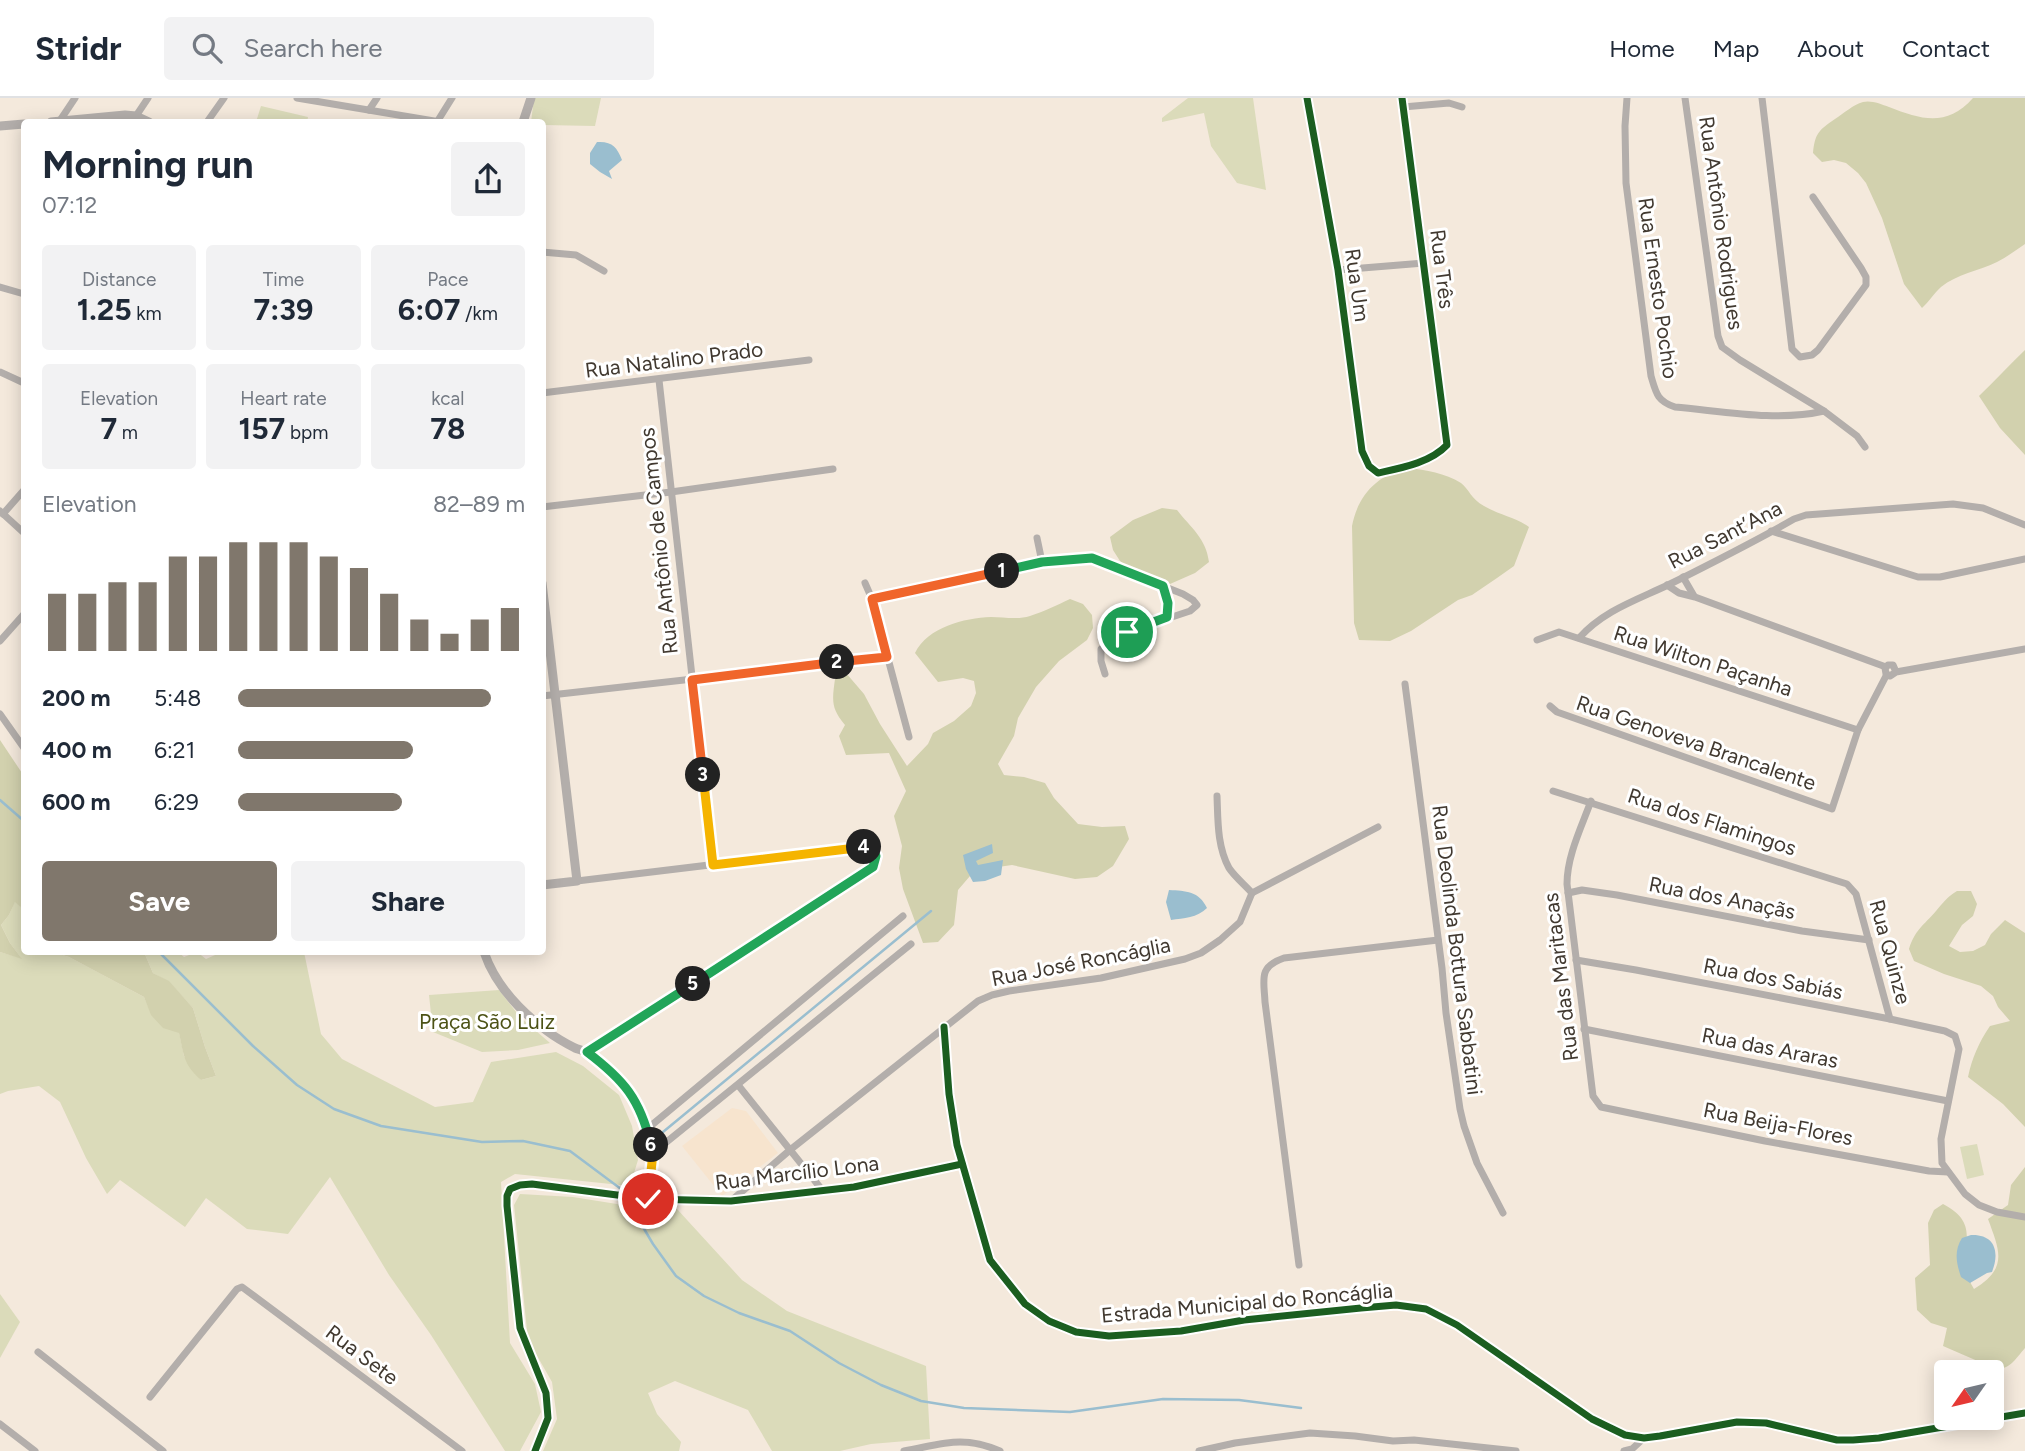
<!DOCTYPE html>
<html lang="en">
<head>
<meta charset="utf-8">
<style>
	:root { --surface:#fff; --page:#f2f2f3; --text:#1f2937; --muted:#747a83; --line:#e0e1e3; --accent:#80776c }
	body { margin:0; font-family:Figtree,sans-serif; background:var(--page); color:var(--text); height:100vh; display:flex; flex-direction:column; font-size:26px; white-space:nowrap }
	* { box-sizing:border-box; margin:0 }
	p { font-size:23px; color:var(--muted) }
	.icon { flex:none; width:38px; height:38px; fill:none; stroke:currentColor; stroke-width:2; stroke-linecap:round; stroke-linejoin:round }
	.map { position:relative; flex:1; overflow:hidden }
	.sheet { position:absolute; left:21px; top:21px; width:525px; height:836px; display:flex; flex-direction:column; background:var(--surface); border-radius:7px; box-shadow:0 4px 18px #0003 }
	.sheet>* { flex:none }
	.needle { width:46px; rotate:236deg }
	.tools { position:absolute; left:1934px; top:1262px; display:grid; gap:14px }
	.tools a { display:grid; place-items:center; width:70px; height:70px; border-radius:7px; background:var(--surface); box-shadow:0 4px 18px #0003; font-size:35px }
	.pin { position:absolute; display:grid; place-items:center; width:60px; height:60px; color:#fff; margin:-30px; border:4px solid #fff; border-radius:50%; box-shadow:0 2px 7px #0007 }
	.km { position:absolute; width:35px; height:35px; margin:-18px; border-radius:50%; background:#222; color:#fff; font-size:19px; line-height:35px; text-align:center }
	.round { display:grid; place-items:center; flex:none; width:74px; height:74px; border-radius:7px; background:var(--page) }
	.summary { display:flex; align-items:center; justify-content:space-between; height:119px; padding:0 21px }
	h1 { font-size:38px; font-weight:700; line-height:52px }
	.metrics { display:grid; grid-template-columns:repeat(3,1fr); gap:10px; height:119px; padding:7px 21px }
	.metrics div { display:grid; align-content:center; border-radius:7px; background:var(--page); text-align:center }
	.metrics b { font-size:30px; font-weight:700 }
	.metrics small { font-size:19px; font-weight:400 }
	.metrics p { font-size:19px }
	.chart { height:196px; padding:14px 21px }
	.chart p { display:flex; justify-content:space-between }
	.chart svg { width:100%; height:126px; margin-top:7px; stroke:var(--accent); stroke-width:6 }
	.cta { display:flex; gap:14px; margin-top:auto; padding:14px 21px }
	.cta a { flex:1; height:80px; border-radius:7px; background:var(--accent); color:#fff; font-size:28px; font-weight:700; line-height:80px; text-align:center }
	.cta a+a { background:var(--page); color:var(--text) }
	ul { padding:0 21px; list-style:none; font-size:23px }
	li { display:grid; grid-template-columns:112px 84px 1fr; align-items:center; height:52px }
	li i { height:18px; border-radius:9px; background:var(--accent) }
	header { display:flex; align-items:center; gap:42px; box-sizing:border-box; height:98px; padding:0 35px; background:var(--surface); border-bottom:2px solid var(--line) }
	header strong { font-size:33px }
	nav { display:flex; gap:38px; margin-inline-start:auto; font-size:24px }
	.search { width:490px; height:63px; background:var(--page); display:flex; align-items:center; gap:18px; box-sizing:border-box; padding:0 24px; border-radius:7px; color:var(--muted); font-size:26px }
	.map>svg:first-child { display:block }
	.built { fill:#f7e4ce }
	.green { fill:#dbdbba }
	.forest { fill:#d2d1ae }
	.water { fill:#9abecf }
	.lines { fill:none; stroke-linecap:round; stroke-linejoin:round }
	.stream { stroke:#9abecf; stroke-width:2.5 }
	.minor { stroke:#b3aeab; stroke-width:7 }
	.tertiary { stroke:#b3aeab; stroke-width:9 }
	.cycleway-casing { stroke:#fff; stroke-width:11 }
	.cycleway { stroke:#1b5e20; stroke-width:7 }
	.split-1-casing { stroke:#fff; stroke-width:14 }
	.split-2-casing { stroke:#fff; stroke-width:14 }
	.split-3-casing { stroke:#fff; stroke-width:14 }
	.split-4-casing { stroke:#fff; stroke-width:14 }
	.split-5-casing { stroke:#fff; stroke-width:14 }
	.split-6-casing { stroke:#fff; stroke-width:14 }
	.split-7-casing { stroke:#fff; stroke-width:14 }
	.split-1 { stroke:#22a559; stroke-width:9 }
	.split-2 { stroke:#f0652b; stroke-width:9 }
	.split-3 { stroke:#f0652b; stroke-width:9 }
	.split-4 { stroke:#f5b400; stroke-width:9 }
	.split-5 { stroke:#22a559; stroke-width:9 }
	.split-6 { stroke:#22a559; stroke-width:9 }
	.split-7 { stroke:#f5b400; stroke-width:9 }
	.labels { text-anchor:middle; stroke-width:6; stroke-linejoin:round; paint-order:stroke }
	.street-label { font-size:21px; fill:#413930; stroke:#fff }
	.park-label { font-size:21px; fill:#4c5215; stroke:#fff }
</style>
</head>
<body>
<header>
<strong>Stridr</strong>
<div class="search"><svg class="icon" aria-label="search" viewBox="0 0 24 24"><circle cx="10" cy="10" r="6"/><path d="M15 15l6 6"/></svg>Search here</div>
<nav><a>Home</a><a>Map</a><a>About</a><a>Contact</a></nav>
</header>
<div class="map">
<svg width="2025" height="1353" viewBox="0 0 2025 1353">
	<rect width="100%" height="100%" fill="#f4e9dc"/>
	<!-- built -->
	<path class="built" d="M732,1010L746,1013L778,1055L722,1098L682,1048Z"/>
	<!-- green -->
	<g class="green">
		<path d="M534,0H601L595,28L543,27L542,24H531Z"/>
		<path d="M1188,0H1253L1266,92L1237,85L1211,48L1204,15L1162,24V20Z"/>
		<path d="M261,8L308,19L307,24H256Z"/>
		<path d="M15,803L24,812V854H53L69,859L88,869L144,899L152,917L179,934L184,958L201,982L216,978L205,949L193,910L169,884L153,875L144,854H178L184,859L197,854L206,861L222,854H304L321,936L342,961L435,1009L473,1004L491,964L556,954L583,968L619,997L632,1028L638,1062L630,1088L515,1076L501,1084L510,1245L535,1286L541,1314L520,1353H505L431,1237L389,1177L330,1079L288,1136L247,1131L206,1100L185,1129L120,1082L107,1096L86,1060L60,1004L39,988L8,993L0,996V854L21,860L10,845L1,827L9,817Z"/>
		<path d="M499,892L520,919L550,945L518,952L482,954L433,934L429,897Z"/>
		<path d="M1977,1046L1984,1077L1967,1081L1960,1049Z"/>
		<path d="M520,1096L573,1099L648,1111H677L742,1182L787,1213L926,1268L930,1341L871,1346L840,1353H772L748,1312L675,1283L648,1295L657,1316L681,1344L679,1353H543L557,1321L552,1284L528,1242L514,1107Z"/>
		<path d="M0,1196L20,1224L0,1260Z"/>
	</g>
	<!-- forest -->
	<g class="forest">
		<path d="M1973,0H2025V146C2016,152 2007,159 1997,164C1978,173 1957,176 1941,189C1934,195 1929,204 1922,210L1904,186L1882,120L1866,85L1858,75L1846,65L1834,62L1822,64L1813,55C1815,35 1819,32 1835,21C1844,15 1853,7 1863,4C1871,2 1881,6 1889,9C1922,22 1947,29 1973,0Z"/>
		<path d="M2025,252V357L2000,330L1979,298C1995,283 2009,267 2025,252Z"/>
		<path d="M1408,370C1426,372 1445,375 1461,385C1469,391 1471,401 1484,408C1499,417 1515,419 1529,429L1514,468L1497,480L1472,497L1458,502L1411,533L1390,543L1359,542L1354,525L1352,428C1358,397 1377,377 1408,370Z"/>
		<path d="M1162,410L1177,412C1191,430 1206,440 1209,464L1195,475L1170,486L1142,482L1120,463L1113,452L1110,439L1133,422Z"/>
		<path d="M1070,501L1083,506L1092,517L1093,530L1087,542L1059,563L1036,589L1018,620L1014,638L998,666L1004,677L1024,679L1045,685L1054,700L1078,726L1102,729L1125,728L1129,741L1113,768L1097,779L1075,781L1012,767L991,770L970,778L958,792L954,827L938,844L923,845L903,791L899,770L902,748L894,718L906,693L889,655L846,657L839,638L845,627C831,610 832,603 835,581L846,575L864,596L880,626L907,668L928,646L933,635L954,623L971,608L976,595L974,583L963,580L938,584L915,555C928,529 964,520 991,519C1004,519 1017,522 1030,518C1043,514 1057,507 1070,501Z"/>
		<path d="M0,642L24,678V812L15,804L9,817L1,827L10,845L22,861L0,854Z"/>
		<path d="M1957,793H1971L1977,806L1973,818L1962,827L1949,848L1960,854L1973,853L1985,847L1991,836L2005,822L2025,835V1029L2003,1006L1968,979C1972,960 1979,944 1990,928L2010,923L1998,909L1993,898L1981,888L1944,876L1914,863L1909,851C1915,832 1923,828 1936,813C1943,805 1947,799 1957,793Z"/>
		<path d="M53,854H144L153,875L169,883L193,910L205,949L216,978L201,982C183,966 184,957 179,935L163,930L151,917L144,899L69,859Z"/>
		<path d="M2025,1069V1250C2016,1260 2011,1271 1996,1271L1943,1248L1947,1230L1931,1225L1917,1212L1915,1180L1930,1167L1928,1125L1934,1112L1943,1106C1988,1129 1951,1156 1974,1191C2008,1170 2000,1154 1988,1121L2008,1107L2011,1087Z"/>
	</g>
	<!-- water -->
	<g class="water">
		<path d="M597,44C612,43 617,49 622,62L609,73L612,81L600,74L590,66V55Z"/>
		<path d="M992,746L993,755L976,763L978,767L1003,762L1001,777L985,783L973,784L966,771L963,757Z"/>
		<path d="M1169,792C1186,793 1199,793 1207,810C1197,820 1184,820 1171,822L1166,804Z"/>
		<path d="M1971,1137C1995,1136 2000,1154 1992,1174L1987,1175L1970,1185L1961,1179C1956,1164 1954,1153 1962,1140Z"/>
	</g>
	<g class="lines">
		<!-- stream -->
		<g class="stream">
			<path d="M0,702L24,723"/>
			<path d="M159,854L253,948L297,987L334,1011L381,1028L482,1044L523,1043L570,1053L621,1091L624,1096"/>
			<path d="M663,1034L931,813"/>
			<path d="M627,1102L653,1146L676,1178L704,1198L739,1215L790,1233L839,1265L881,1287L921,1303L964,1310L1070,1314L1163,1301L1239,1302L1301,1310"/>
		</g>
		<!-- minor -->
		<g class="minor">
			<path d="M297,0L440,24"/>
			<path d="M1307,0L1338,172L1362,353L1369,368L1378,375C1401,370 1430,365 1447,347L1402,0"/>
			<path d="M1627,0L1625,28L1626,85L1651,278C1656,295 1657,303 1675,309C1722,313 1777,324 1824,313"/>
			<path d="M1685,0L1718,238L1722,249L1740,262L1824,313L1857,338L1865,349"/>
			<path d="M1762,0L1792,251L1800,259L1812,257L1818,252L1866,187V179L1861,170L1813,99"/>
			<path d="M1403,9L1449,5L1462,9"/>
			<path d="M369,12L377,0"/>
			<path d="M136,18L148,0"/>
			<path d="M59,24L75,0"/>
			<path d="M207,24L224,0"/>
			<path d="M437,24L452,0"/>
			<path d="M542,154L576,157L604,173"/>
			<path d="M1338,172L1424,165"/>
			<path d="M0,189L24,196"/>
			<path d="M0,274L24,285"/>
			<path d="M659,282L713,767"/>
			<path d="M542,295L809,262"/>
			<path d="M542,409L671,394L833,371"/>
			<path d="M0,413L24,435"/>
			<path d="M3,416L24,392"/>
			<path d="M1771,433L1918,479H1940L2025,461"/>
			<path d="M1037,440L1042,464"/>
			<path d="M1683,479L1694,498"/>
			<path d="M865,485L872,501L909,639"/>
			<path d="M1667,487L1679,495L1695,499L1886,569"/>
			<path d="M1163,488L1168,505L1167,519"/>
			<path d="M872,501L1042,464L1079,460H1092L1183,496L1193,502L1197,507L1190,513L1127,534L1101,551V563L1105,576"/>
			<path d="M1579,540C1604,512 1637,502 1670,486C1712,465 1754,444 1794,421L1806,417L1953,406L1983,410L2025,427"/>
			<path d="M1537,542L1559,534L1858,632"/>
			<path d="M0,543L24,516"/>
			<path d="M1896,574L1893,567H1888L1885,570L1886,576L1890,578L1896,574L2025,551"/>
			<path d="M1405,586L1442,870L1446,915L1460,1011L1464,1028L1477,1065L1503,1115"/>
			<path d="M542,598L887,559"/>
			<path d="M1550,608L1557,614L1832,711L1858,632L1887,576"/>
			<path d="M0,616L24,650"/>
			<path d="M1553,693L1847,786L1856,796L1890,921"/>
			<path d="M1217,698C1218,722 1217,748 1229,770C1235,779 1245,787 1252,795"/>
			<path d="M1591,703C1581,730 1567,758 1567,786L1593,998L1601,1009L1765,1043L1929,1073L1948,1074"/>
			<path d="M577,783L866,748L872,752L876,758L873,769L587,954"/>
			<path d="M1568,795L1582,792L1617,797L1802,833L1869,842"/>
			<path d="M1576,862L1636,872L1890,921L1945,933L1955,938L1959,951L1941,1041L1942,1065L1965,1096L1979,1107L1997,1114L2025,1119"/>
			<path d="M944,929L949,996L962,1066"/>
			<path d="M1584,931L1948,1003"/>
			<path d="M738,987L823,1093"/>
			<path d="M647,1031L903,818"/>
			<path d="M653,1055L911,846"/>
			<path d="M731,1103L790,1052L978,903L992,897L1009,893L1101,880L1185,861L1201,855L1220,842L1240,824L1252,795L1378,729"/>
			<path d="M1299,1167L1265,904C1264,881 1258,869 1284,860L1438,842"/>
			<path d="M38,1254L163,1353"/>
			<path d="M150,1299L237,1191L242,1189L462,1353"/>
			<path d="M0,1326L35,1353"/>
			<path d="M535,1353L548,1320L546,1295L520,1230L507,1108V1098L510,1091L520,1087L532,1086L648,1101"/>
			<path d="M904,1353C943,1346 962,1337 1000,1353"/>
			<path d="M1199,1353L1235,1345L1310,1335L1355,1338L1393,1343L1414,1342L1516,1353"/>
			<path d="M1624,1353L1632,1351L1644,1340"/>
		</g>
		<!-- tertiary -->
		<g class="tertiary">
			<path d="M51,24L125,17L136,18L149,24"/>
			<path d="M523,24L531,0"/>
			<path d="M0,28L24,26"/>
			<path d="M542,485L577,783L542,787"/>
			<path d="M484,854C495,886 520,913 547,933C555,939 565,945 575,950C580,952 585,953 589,956C623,979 646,1012 652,1053C654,1068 650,1086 648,1101L731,1103L854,1089L962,1066L990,1162L1025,1206L1049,1223L1076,1234L1109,1238L1181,1233L1244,1222L1361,1210L1396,1207L1426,1211L1457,1227L1592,1321L1625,1337L1644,1340L1660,1338L1737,1324L1766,1325L1837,1342H1853L1879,1340L2025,1315"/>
		</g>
		<!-- cycleway casing -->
		<g class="cycleway-casing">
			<g id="cycleway">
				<path d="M1307,0L1338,172L1362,353L1369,368L1378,375C1401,370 1430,365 1447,347L1402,0"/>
				<path d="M944,929L949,996L957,1047L990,1162L1025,1206L1049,1223L1076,1234L1109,1238L1181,1233L1244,1222L1361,1210L1396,1207L1426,1211L1457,1227L1592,1321L1625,1337L1644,1340L1660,1338L1737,1324L1766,1325L1837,1342H1853L1879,1340L2025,1315"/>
				<path d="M535,1353L548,1320L546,1295L520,1230L507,1108V1098L510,1091L520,1087L532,1086L648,1101L731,1103L854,1089L962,1066"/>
			</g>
		</g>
		<!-- cycleway -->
		<use href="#cycleway" class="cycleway"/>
	</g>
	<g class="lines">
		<!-- split-1 casing -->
		<g class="split-1-casing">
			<path id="split-1" d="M1002,473L1042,464L1092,460L1163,488L1168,505L1167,519L1127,534"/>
		</g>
		<!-- split-2 casing -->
		<g class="split-2-casing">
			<path id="split-2" d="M837,564L887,559L872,501L1002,473"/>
		</g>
		<!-- split-3 casing -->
		<g class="split-3-casing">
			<path id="split-3" d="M703,677L692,582L837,564"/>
		</g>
		<!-- split-4 casing -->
		<g class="split-4-casing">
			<path id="split-4" d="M703,677L713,767L864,749"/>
		</g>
		<!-- split-5 casing -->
		<g class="split-5-casing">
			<path id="split-5" d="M693,886L873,769L876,758L872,752L864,749"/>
		</g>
		<!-- split-6 casing -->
		<g class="split-6-casing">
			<path id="split-6" d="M651,1047C640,1001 624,982 587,954L693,886"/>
		</g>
		<!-- split-7 casing -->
		<g class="split-7-casing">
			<path id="split-7" d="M648,1101L653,1055L651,1047"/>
		</g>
		<!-- split-1 -->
		<use href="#split-1" class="split-1"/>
		<!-- split-2 -->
		<use href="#split-2" class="split-2"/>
		<!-- split-3 -->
		<use href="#split-3" class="split-3"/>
		<!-- split-4 -->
		<use href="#split-4" class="split-4"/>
		<!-- split-5 -->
		<use href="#split-5" class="split-5"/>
		<!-- split-6 -->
		<use href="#split-6" class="split-6"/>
		<!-- split-7 -->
		<use href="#split-7" class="split-7"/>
	</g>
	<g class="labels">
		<!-- street labels -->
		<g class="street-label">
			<text transform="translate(1721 125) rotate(82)" y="7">Rua Antônio Rodrigues</text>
			<text transform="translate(1442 171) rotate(83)" y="7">Rua Três</text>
			<text transform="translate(1357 187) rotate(82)" y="7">Rua Um</text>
			<text transform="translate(1658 190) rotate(82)" y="7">Rua Ernesto Pochio</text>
			<text transform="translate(674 262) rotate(-7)" y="7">Rua Natalino Prado</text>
			<text transform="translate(1725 437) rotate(-27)" y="7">Rua Sant’Ana</text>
			<text transform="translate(659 443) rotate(-96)" y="7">Rua Antônio de Campos</text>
			<text transform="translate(1703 563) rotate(18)" y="7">Rua Wilton Paçanha</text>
			<text transform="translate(1696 645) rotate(19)" y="7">Rua Genoveva Brancalente</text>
			<text transform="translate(1712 724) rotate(18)" y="7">Rua dos Flamingos</text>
			<text transform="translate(1722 800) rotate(11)" y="7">Rua dos Anaçãs</text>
			<text transform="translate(1457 852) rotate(83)" y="7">Rua Deolinda Bottura Sabbatini</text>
			<text transform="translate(1890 854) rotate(75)" y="7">Rua Quinze</text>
			<text transform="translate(1081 864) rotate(-11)" y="7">Rua José Roncáglia</text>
			<text transform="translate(1561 879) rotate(-97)" y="7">Rua das Maritacas</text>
			<text transform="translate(1773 881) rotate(11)" y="7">Rua dos Sabiás</text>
			<text transform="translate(1770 950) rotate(11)" y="7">Rua das Araras</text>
			<text transform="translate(1778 1026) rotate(11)" y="7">Rua Beija-Flores</text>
			<text transform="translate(797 1075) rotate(-7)" y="7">Rua Marcílio Lona</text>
			<text transform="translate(1247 1205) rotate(-5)" y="7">Estrada Municipal do Roncáglia</text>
			<text transform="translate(362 1257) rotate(37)" y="7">Rua Sete</text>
		</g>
		<!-- park labels -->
		<g class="park-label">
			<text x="487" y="931">Praça São Luiz</text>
		</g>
	</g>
</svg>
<div class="tools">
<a><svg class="needle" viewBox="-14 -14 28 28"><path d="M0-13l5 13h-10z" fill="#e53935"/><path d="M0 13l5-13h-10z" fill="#747a83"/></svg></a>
</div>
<div class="pin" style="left:1127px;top:534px;background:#1e9e55"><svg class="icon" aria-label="arrive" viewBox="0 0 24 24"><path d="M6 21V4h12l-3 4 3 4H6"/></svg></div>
<div class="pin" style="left:648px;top:1101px;background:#d93025"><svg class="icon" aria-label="check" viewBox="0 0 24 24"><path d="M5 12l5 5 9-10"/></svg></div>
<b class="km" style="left:1002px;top:473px">1</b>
<b class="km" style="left:837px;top:564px">2</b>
<b class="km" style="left:703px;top:677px">3</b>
<b class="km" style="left:864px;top:749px">4</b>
<b class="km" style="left:693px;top:886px">5</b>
<b class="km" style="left:651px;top:1047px">6</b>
<section class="sheet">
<div class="summary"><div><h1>Morning run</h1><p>07:12</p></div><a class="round"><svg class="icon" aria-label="share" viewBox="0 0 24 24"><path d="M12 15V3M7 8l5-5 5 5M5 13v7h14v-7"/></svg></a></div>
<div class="metrics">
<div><p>Distance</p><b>1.25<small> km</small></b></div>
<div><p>Time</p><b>7:39</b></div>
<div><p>Pace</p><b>6:07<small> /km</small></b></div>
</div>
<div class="metrics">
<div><p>Elevation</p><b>7<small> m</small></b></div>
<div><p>Heart rate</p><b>157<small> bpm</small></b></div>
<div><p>kcal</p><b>78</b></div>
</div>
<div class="chart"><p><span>Elevation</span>82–89 m</p>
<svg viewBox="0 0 160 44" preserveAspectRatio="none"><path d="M5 44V24M15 44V24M25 44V20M35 44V20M45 44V11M55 44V11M65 44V6M75 44V6M85 44V6M95 44V11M105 44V15M115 44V24M125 44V33M135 44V38M145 44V33M155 44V29"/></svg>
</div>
<ul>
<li><b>200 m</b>5:48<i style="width:88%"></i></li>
<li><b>400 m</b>6:21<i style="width:61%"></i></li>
<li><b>600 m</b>6:29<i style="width:57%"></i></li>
</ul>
<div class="cta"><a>Save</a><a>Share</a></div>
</section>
</div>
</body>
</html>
